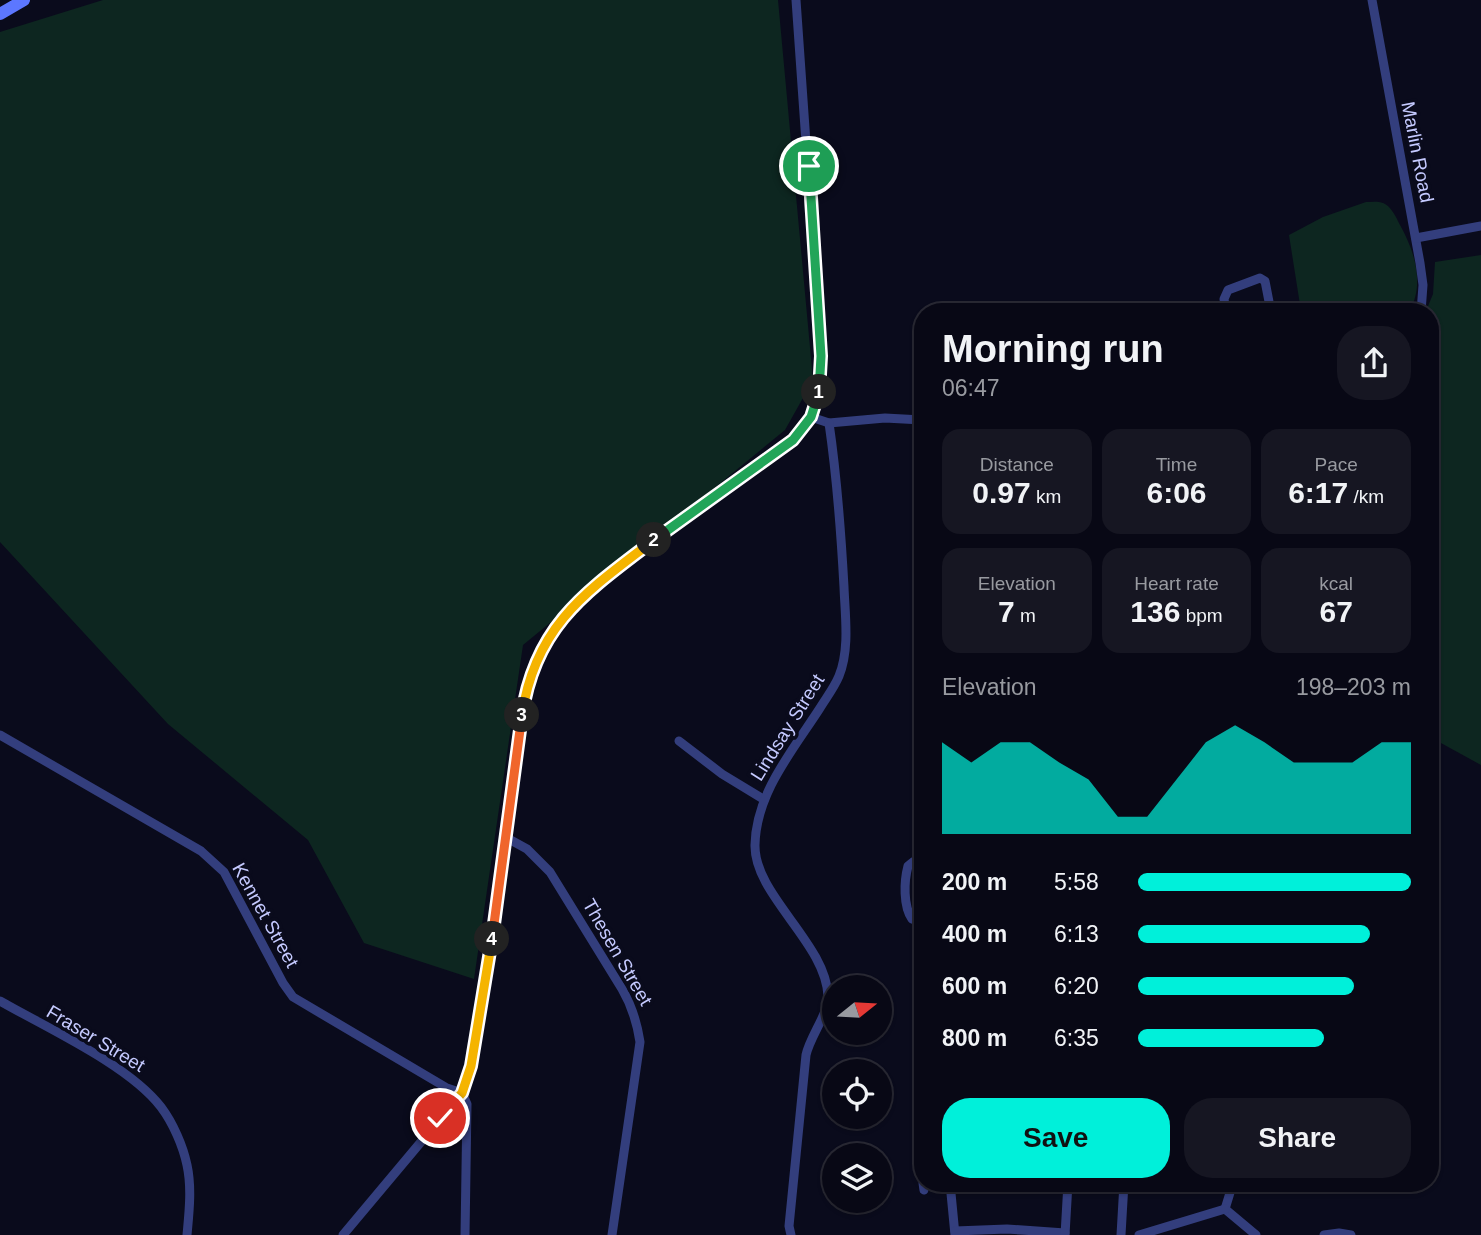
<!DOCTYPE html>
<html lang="en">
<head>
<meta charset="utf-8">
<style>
	:root { --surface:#080815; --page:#161622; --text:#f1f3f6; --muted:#989aa0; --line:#292934; --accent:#00f0da }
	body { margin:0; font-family:Arial,sans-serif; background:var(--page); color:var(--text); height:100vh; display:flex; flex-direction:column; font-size:26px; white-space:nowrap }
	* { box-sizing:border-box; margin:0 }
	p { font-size:23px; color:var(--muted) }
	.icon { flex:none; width:38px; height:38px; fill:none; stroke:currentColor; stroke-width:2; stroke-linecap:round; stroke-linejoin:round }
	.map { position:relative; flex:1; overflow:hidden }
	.panel { position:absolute; left:914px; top:303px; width:525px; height:889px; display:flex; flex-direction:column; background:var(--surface); border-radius:28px; box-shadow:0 2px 5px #0004,0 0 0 2px var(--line) }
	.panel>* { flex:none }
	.needle { width:46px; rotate:72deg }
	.tools { position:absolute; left:822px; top:975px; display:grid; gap:14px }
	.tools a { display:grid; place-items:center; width:70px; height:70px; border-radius:50%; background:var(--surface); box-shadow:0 2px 5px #0004,0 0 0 2px var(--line); font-size:35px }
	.pin { position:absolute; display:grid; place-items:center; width:60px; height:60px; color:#fff; margin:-30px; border:4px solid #fff; border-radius:50%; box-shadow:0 2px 7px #0007 }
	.km { position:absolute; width:35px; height:35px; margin:-18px; border-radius:50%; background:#222; color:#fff; font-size:19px; line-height:35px; text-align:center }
	.round { display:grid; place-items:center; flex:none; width:74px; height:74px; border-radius:28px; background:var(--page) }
	.overview { display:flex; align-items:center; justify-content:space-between; height:119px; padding:0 28px }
	h1 { font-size:38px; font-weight:800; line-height:52px }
	.stats { display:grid; grid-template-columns:repeat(3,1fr); gap:10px; height:119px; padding:7px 28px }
	.stats div { display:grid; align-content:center; border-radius:18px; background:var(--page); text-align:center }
	.stats b { font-size:30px; font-weight:800 }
	.stats small { font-size:19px; font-weight:400 }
	.stats p { font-size:19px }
	.chart { height:196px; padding:14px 28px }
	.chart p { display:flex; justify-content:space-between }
	.chart svg { width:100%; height:126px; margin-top:7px; fill:var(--accent); opacity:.7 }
	.primary-button { display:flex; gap:14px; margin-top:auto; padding:14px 28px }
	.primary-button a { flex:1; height:80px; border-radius:28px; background:var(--accent); color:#111; font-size:28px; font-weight:800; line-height:80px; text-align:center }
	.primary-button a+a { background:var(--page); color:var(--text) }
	ul { padding:0 28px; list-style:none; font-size:23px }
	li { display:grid; grid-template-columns:112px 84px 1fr; align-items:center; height:52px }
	li i { height:18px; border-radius:9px; background:var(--accent) }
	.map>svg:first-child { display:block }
	.green { fill:#0d2620 }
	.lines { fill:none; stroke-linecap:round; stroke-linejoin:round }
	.street { stroke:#333e7d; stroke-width:9 }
	.secondary { stroke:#5c77ff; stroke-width:12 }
	.split-1-casing { stroke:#fff; stroke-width:14 }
	.split-2-casing { stroke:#fff; stroke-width:14 }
	.split-3-casing { stroke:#fff; stroke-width:14 }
	.split-4-casing { stroke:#fff; stroke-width:14 }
	.split-5-casing { stroke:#fff; stroke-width:14 }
	.split-1 { stroke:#22a559; stroke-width:9 }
	.split-2 { stroke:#22a559; stroke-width:9 }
	.split-3 { stroke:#f5b400; stroke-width:9 }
	.split-4 { stroke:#f0652b; stroke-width:9 }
	.split-5 { stroke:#f5b400; stroke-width:9 }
	.labels { text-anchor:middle; stroke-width:7; stroke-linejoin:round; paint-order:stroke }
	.street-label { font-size:19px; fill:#c5caff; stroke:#0a0b1c }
</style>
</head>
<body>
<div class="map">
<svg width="1481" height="1235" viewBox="0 0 1481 1235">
	<rect width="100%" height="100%" fill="#0a0b1c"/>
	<!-- green -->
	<g class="green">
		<path d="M103,0H778L813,380L785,430L523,645L474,979L364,943L308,840L168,724L0,542V32Z"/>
		<path d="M1366,202C1371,202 1378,201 1383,203C1391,206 1396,217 1400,225C1414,250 1425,283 1410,310L1301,311L1289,235L1323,217Z"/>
		<path d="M1481,255V765L1430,737V312L1426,311L1433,294L1435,262Z"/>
	</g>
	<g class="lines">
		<!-- street -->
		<g class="street">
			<path d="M1372,0L1420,263L1423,285L1421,312"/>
			<path d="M1416,238L1481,226"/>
			<path d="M1226,312L1224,299L1228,290L1260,278L1265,281L1271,312"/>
			<path d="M811,417L829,423L885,418L922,420"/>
			<path d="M0,735L201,851L224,872L283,983L293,997L447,1088L462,1093"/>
			<path d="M679,741L722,774L763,799"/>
			<path d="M507,838L527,849L550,872L622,989C632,1006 637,1022 640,1042L612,1235"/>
			<path d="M922,860L913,862L908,866C904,881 903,906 912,919L922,921"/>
			<path d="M0,1001C47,1028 129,1065 161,1107C173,1123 183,1146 187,1165C192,1188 189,1213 187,1235"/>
			<path d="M462,1093L467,1104L465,1235"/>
			<path d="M921,1118L922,1150"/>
			<path d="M923,1183L924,1190"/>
			<path d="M950,1183L955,1235"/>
			<path d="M1014,1186V1183"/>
			<path d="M1225,1209L1256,1235"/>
			<path d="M1225,1209L1233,1183"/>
			<path d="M955,1231L1007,1229L1065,1233"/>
			<path d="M343,1235L462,1093C477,1047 483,999 491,951C504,864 513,776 526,689L536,662L555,626L573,606L665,531L785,447C813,424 822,392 821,356L796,0"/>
			<path d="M791,1235L789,1226L806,1055C810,1036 829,1013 828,996C826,943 754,895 755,845C756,793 793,750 820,708C826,698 834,688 839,676C850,649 845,615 844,587C841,532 837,478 829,423"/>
			<path d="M1065,1235L1068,1183"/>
			<path d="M1121,1235L1124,1183"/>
			<path d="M1139,1235L1225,1209"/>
			<path d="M1324,1235L1339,1233L1351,1235"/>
		</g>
		<!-- secondary -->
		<path class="secondary" d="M0,14L24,0"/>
	</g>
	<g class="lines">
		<!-- split-1 casing -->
		<g class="split-1-casing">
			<path id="split-1" d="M809,166L821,356L819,392"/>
		</g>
		<!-- split-2 casing -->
		<g class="split-2-casing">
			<path id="split-2" d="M654,540L793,440L811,417L819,392"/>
		</g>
		<!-- split-3 casing -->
		<g class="split-3-casing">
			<path id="split-3" d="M522,715C535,625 587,591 654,540"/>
		</g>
		<!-- split-4 casing -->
		<g class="split-4-casing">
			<path id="split-4" d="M492,939L522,715"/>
		</g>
		<!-- split-5 casing -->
		<g class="split-5-casing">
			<path id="split-5" d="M440,1118L462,1093L471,1066L492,939"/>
		</g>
		<!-- split-1 -->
		<use href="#split-1" class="split-1"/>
		<!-- split-2 -->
		<use href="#split-2" class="split-2"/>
		<!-- split-3 -->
		<use href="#split-3" class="split-3"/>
		<!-- split-4 -->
		<use href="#split-4" class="split-4"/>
		<!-- split-5 -->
		<use href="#split-5" class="split-5"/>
	</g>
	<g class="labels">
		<!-- street labels -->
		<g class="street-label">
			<text transform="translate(1418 152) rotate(79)" y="7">Marlin Road</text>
			<text transform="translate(787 727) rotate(-58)" y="7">Lindsay Street</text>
			<text transform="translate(266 915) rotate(61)" y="7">Kennet Street</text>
			<text transform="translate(618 952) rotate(60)" y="7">Thesen Street</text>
			<text transform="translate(96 1038) rotate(31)" y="7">Fraser Street</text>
		</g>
	</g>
</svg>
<div class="tools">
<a><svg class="needle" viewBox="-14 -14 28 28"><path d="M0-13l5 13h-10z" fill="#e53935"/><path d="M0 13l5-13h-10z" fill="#989aa0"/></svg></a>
<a><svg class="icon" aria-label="locate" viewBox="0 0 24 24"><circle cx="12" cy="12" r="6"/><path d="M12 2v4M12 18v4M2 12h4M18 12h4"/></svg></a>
<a><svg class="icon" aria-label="layers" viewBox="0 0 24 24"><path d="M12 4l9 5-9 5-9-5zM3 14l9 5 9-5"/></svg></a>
</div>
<div class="pin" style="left:809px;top:166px;background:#1e9e55"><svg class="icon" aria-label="arrive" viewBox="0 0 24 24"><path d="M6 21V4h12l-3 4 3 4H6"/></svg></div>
<div class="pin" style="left:440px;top:1118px;background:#d93025"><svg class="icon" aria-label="check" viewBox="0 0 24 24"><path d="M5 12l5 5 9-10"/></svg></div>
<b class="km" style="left:819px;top:392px">1</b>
<b class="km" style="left:654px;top:540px">2</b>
<b class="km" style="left:522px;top:715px">3</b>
<b class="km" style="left:492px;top:939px">4</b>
<section class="panel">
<div class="overview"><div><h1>Morning run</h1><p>06:47</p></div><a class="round"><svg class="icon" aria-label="share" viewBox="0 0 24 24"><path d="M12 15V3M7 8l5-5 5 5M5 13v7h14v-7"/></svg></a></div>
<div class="stats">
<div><p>Distance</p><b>0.97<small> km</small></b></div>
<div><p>Time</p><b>6:06</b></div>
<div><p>Pace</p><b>6:17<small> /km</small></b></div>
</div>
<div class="stats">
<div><p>Elevation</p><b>7<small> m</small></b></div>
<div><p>Heart rate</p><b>136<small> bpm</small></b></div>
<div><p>kcal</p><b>67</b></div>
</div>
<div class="chart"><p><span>Elevation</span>198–203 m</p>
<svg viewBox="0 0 160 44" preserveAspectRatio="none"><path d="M0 44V12L10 19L20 12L30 12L40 19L50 25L60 38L70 38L80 25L90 12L100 6L110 12L120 19L130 19L140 19L150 12L160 12V44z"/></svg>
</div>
<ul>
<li><b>200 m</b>5:58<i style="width:100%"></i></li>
<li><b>400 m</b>6:13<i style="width:85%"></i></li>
<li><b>600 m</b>6:20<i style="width:79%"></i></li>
<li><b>800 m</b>6:35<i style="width:68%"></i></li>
</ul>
<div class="primary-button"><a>Save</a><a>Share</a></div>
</section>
</div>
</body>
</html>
